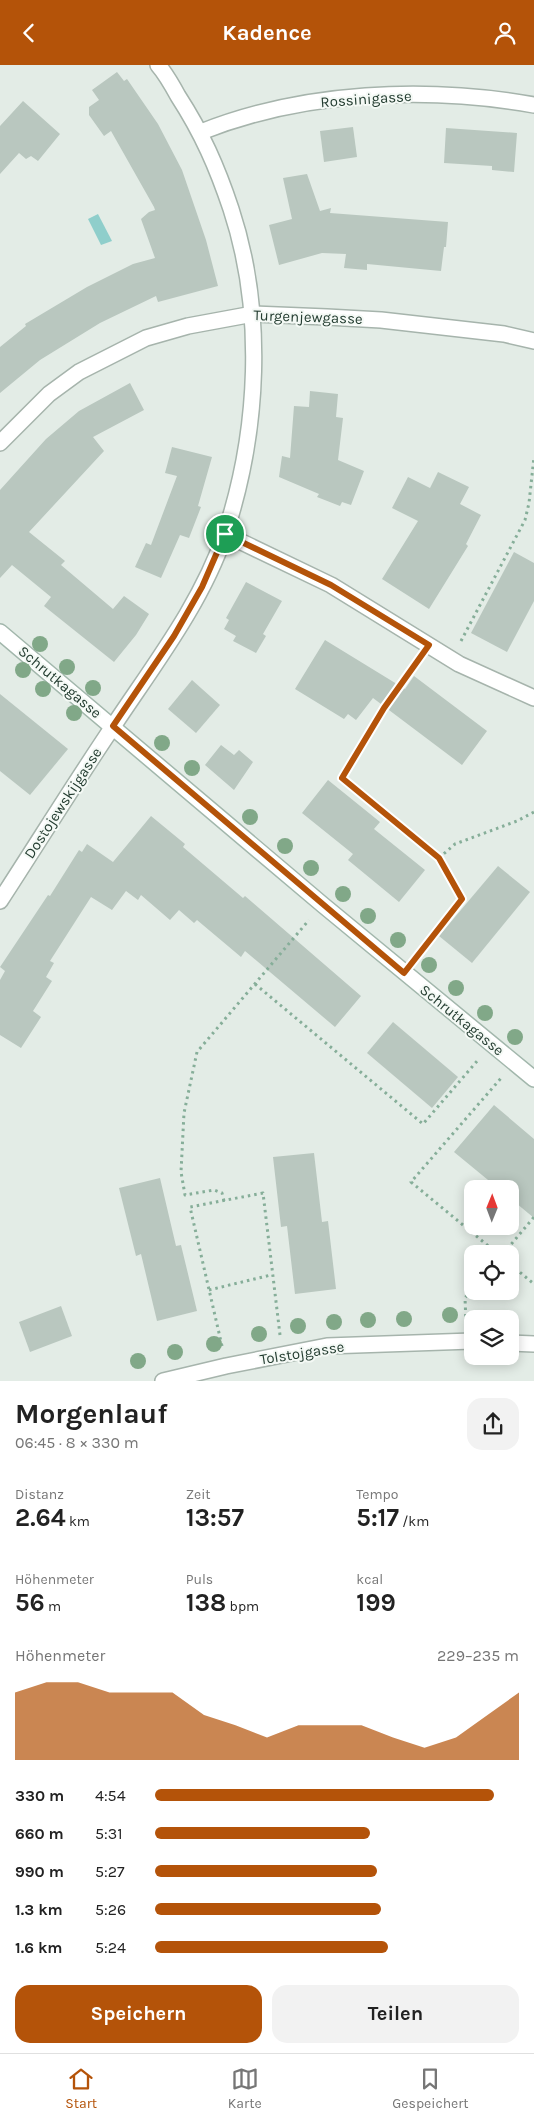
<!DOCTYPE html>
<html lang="de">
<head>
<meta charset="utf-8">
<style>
	:root { --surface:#fff; --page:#f2f2f2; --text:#222; --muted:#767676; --line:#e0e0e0; --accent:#b45309 }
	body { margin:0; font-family:Karla,sans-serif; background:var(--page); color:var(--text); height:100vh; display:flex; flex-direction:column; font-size:19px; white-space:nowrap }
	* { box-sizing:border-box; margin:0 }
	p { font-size:16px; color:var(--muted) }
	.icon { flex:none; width:28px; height:28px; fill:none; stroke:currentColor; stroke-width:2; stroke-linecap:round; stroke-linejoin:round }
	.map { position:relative; height:1316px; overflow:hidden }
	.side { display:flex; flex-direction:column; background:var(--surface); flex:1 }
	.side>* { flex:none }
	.needle { width:32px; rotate:1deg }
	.tools { position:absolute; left:464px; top:1115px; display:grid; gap:10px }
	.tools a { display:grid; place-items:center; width:55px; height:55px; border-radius:10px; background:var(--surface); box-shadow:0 2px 12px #0003; font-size:25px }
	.pin { position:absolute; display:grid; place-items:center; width:42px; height:42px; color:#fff; margin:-21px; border:2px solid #fff; border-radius:50%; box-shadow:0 1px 5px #0007 }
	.round { display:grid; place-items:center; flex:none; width:52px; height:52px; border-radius:15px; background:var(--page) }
	.overview { display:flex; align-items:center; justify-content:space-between; height:85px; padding:0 15px }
	h1 { font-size:28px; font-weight:700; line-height:38px }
	.figures { display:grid; grid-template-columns:repeat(3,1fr); gap:8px; height:85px; padding:5px 15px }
	.figures div { display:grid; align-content:center }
	.figures b { font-size:25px; font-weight:700 }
	.figures small { font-size:14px; font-weight:400 }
	.figures p { font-size:14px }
	.chart { height:140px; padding:10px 15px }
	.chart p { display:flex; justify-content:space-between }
	.chart svg { width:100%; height:90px; margin-top:5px; fill:var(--accent); opacity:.7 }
	.primary-button { display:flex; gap:10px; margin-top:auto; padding:10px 15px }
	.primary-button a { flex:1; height:58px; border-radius:15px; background:var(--accent); color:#fff; font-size:20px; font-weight:700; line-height:58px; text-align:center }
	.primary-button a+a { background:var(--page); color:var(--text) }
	ul { padding:0 15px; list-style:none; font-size:16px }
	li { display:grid; grid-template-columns:80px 60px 1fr; align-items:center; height:38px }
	li i { height:12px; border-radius:6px; background:var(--accent) }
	header { display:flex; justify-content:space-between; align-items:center; height:65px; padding:0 15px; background:var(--accent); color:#fff; font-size:22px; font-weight:700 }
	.tab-bar { display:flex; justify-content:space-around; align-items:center; height:70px; border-top:1px solid var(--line); background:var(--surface); font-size:14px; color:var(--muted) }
	.tab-bar a { display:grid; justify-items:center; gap:2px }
	.tab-bar .active { color:var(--accent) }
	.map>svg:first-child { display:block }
	.water { fill:#8fcecb }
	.building { fill:#b9c7bf }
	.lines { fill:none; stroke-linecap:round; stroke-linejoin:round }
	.street-casing { stroke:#a6b4ac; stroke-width:18 }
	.secondary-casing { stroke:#a2b7ac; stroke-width:18 }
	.path { stroke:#86ae99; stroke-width:3; stroke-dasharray:2.5 4; stroke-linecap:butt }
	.street { stroke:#fff; stroke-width:15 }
	.secondary { stroke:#fff; stroke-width:15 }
	.tree { fill:#81a888 }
	.route-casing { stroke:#fff; stroke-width:10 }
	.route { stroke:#b45309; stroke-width:6 }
	.labels { text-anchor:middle; stroke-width:4; stroke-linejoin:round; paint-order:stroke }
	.street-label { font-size:15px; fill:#243d31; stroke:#f4f9f5 }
</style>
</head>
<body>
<header><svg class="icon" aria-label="back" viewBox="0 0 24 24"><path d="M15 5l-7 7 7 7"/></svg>Kadence<svg class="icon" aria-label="person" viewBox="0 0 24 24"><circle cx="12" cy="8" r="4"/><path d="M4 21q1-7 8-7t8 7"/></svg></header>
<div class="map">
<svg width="534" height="1316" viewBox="0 0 534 1316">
	<rect width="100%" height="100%" fill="#e3ece6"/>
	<!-- water -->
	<path class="water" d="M98,149L112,176L101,180L88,154Z"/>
	<!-- building -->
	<g class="building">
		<path d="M117,7L124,16L127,14L158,59L182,105L206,175L218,221L158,237L156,231L100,258L40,295L0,328V282L26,261L25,259L87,222L133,199L155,193L141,154L149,147L155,145L154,142L111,66L104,71L89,50V42L99,35L92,25Z"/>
		<path d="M23,36L60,69L38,96L31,91L26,94L19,88L0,109V61Z"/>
		<path d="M353,62L357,92L324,97L320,66Z"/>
		<path d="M446,63L517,68L514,107L492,105V101L444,98Z"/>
		<path d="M307,109L320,146L331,143L330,148L448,157L446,182H444L441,206L367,199V205L344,203L346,189L322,188L279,200L269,160L292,154L283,113Z"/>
		<path d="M130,318L144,345L93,372L104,386L29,467L65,496L61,500L113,544L124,531L149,549L136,570L114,597L44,541L51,532L12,500L0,513V425L46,374L79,346Z"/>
		<path d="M310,326L338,329L336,352L343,353L338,395L364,406L351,440L342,437L340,441L317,432L319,429L279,412L282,391L290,393L294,341L309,342Z"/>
		<path d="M172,382L212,392L198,441L201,442L189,473L180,470L161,513L135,502L146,478L151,480L177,411L165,408Z"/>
		<path d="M438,407L469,422L460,439L481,450L466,479L468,481L429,544L382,514L418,456L392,443L408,412L430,423Z"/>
		<path d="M514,487L534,498V536L507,587L471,568Z"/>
		<path d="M246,517L282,536L263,569L266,571L256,588L233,576L236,571L224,564L229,555L226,553Z"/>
		<path d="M325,575L405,624L414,611L487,666L462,700L373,633L356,655L348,649L344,654L295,624Z"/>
		<path d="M192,615L220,640L196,668L168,644Z"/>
		<path d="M0,629L68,684L30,730L0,706Z"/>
		<path d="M221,680L234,690L239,685L253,697L234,725L205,700Z"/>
		<path d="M328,715L380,757L374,764L425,805L399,837L348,795L353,789L302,748Z"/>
		<path d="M151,751L185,779L183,782L243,833L245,831L361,931L335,962L245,886L241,892L197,855L194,858L179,845L170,855L141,830L138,835L126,826L112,845L91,832L50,896L54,898L46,912L52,916L33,946L41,952L21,983L0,970V915L5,906L0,902L48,830L50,831L79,785L82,787L87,779L113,797Z"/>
		<path d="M498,801L530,827L472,898L439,871Z"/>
		<path d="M393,957L458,1012L432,1043L367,988Z"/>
		<path d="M494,1040L534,1074V1153L510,1133V1124H499L454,1087Z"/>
		<path d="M314,1088L322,1157L328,1156L336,1224L295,1229L287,1161L281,1162L273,1092Z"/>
		<path d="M160,1113L176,1181L181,1180L197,1246L157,1256L141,1189L136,1191L119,1123Z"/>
		<path d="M61,1241L72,1271L30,1287L19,1257Z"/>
	</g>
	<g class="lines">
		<!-- street casing -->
		<g class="street-casing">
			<g id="street">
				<path d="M201,67C304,26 426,21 534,40"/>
				<path d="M0,378L49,329L79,307L146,273L188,261L253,249L327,252L381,255L504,269L534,276"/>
				<path d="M225,469L331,520L459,599L534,633"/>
				<path d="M0,836C39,776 76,716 116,657C156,597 202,537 225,469C259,366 265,247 231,144C217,102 202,68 178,31C172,20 166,9 158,0"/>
				<path d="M510,1278L534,1279"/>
				<path d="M163,1316L226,1301L327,1281L472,1276"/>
			</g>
		</g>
		<!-- secondary casing -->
		<g class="secondary-casing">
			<path id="secondary" d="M0,567L323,840L534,1014"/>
		</g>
		<!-- path -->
		<g class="path">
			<path d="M461,576L525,455L529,438L534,392"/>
			<path d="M439,793L455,779L517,756L534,747"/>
			<path d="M417,892L462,834L439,793L342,713L384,643L417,597"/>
			<path d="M255,919L423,1059L478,995"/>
			<path d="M224,1136L222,1128L214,1125L185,1130L181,1107L184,1048L197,987L309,855"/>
			<path d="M498,1189L411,1117L502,1012"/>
			<path d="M503,1189L534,1152"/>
			<path d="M510,1199L534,1219"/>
			<path d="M209,1225L271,1210"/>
			<path d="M466,1258L465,1233L472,1224"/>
			<path d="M222,1281L190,1142L263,1128L280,1270"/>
		</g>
		<!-- street -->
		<use href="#street" class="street"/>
		<!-- secondary -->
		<use href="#secondary" class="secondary"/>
	</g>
	<!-- trees -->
	<g class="tree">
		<circle cx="40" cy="579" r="8"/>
		<circle cx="67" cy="602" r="8"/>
		<circle cx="23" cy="605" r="8"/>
		<circle cx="93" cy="623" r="8"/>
		<circle cx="43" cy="624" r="8"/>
		<circle cx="74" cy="648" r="8"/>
		<circle cx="162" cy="678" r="8"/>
		<circle cx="192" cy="703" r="8"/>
		<circle cx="250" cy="752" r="8"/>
		<circle cx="285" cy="781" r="8"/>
		<circle cx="311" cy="803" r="8"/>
		<circle cx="343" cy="829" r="8"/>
		<circle cx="368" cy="851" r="8"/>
		<circle cx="398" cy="875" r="8"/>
		<circle cx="429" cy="900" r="8"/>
		<circle cx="456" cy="923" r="8"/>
		<circle cx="485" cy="948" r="8"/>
		<circle cx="515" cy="972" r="8"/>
		<circle cx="450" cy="1250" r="8"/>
		<circle cx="404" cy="1254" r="8"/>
		<circle cx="368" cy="1255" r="8"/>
		<circle cx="334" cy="1257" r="8"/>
		<circle cx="298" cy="1261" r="8"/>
		<circle cx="259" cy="1269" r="8"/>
		<circle cx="214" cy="1279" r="8"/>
		<circle cx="175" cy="1287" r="8"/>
		<circle cx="138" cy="1296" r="8"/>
	</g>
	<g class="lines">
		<!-- route casing -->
		<g class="route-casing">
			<path id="route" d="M225,469L331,520L429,580L384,643L342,713L439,793L462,834L404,908L113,661L174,571L202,522Z"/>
		</g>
		<!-- route -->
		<use href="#route" class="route"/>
	</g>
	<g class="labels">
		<!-- street labels -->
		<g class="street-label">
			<text transform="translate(366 34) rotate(-4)" y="5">Rossinigasse</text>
			<text transform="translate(308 252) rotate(2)" y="5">Turgenjewgasse</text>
			<text transform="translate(60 617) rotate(40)" y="5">Schrutkagasse</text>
			<text transform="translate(63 738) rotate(-57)" y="5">Dostojewskijgasse</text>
			<text transform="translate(462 955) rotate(39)" y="5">Schrutkagasse</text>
			<text transform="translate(302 1288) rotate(-9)" y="5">Tolstojgasse</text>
		</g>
	</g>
</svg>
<div class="tools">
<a><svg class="needle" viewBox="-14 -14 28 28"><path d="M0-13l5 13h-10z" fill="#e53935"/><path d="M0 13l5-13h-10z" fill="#767676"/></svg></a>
<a><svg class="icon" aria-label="locate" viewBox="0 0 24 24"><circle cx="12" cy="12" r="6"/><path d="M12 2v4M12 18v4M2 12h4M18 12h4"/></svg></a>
<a><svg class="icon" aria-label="layers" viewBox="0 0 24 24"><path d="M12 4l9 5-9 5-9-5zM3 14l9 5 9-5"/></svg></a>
</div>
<div class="pin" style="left:225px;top:469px;background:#1e9e55"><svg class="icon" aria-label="arrive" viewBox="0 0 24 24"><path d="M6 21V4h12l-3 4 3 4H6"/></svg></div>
</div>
<section class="side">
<div class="overview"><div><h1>Morgenlauf</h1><p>06:45 · 8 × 330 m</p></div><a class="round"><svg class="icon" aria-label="share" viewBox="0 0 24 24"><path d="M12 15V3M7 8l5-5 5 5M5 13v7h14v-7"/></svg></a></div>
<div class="figures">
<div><p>Distanz</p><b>2.64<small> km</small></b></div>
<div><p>Zeit</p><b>13:57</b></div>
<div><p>Tempo</p><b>5:17<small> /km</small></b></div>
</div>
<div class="figures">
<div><p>Höhenmeter</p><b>56<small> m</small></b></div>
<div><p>Puls</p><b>138<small> bpm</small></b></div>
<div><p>kcal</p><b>199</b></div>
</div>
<div class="chart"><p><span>Höhenmeter</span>229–235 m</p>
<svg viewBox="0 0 160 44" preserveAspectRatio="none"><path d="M0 44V11L10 6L20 6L30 11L40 11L50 11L60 22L70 27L80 33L90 27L100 27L110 27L120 33L130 38L140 33L150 22L160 11V44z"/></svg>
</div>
<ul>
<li><b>330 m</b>4:54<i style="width:93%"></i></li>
<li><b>660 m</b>5:31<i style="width:59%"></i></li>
<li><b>990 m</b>5:27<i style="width:61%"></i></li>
<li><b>1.3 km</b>5:26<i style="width:62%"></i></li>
<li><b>1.6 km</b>5:24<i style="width:64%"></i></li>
</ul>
<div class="primary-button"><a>Speichern</a><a>Teilen</a></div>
</section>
<nav class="tab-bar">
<a class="active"><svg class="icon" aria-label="home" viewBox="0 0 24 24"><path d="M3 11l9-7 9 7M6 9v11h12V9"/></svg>Start</a>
<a><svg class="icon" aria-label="map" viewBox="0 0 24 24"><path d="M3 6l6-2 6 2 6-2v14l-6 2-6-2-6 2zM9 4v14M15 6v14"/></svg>Karte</a>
<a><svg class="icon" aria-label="saved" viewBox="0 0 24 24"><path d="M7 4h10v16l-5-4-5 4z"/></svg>Gespeichert</a>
</nav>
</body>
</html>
